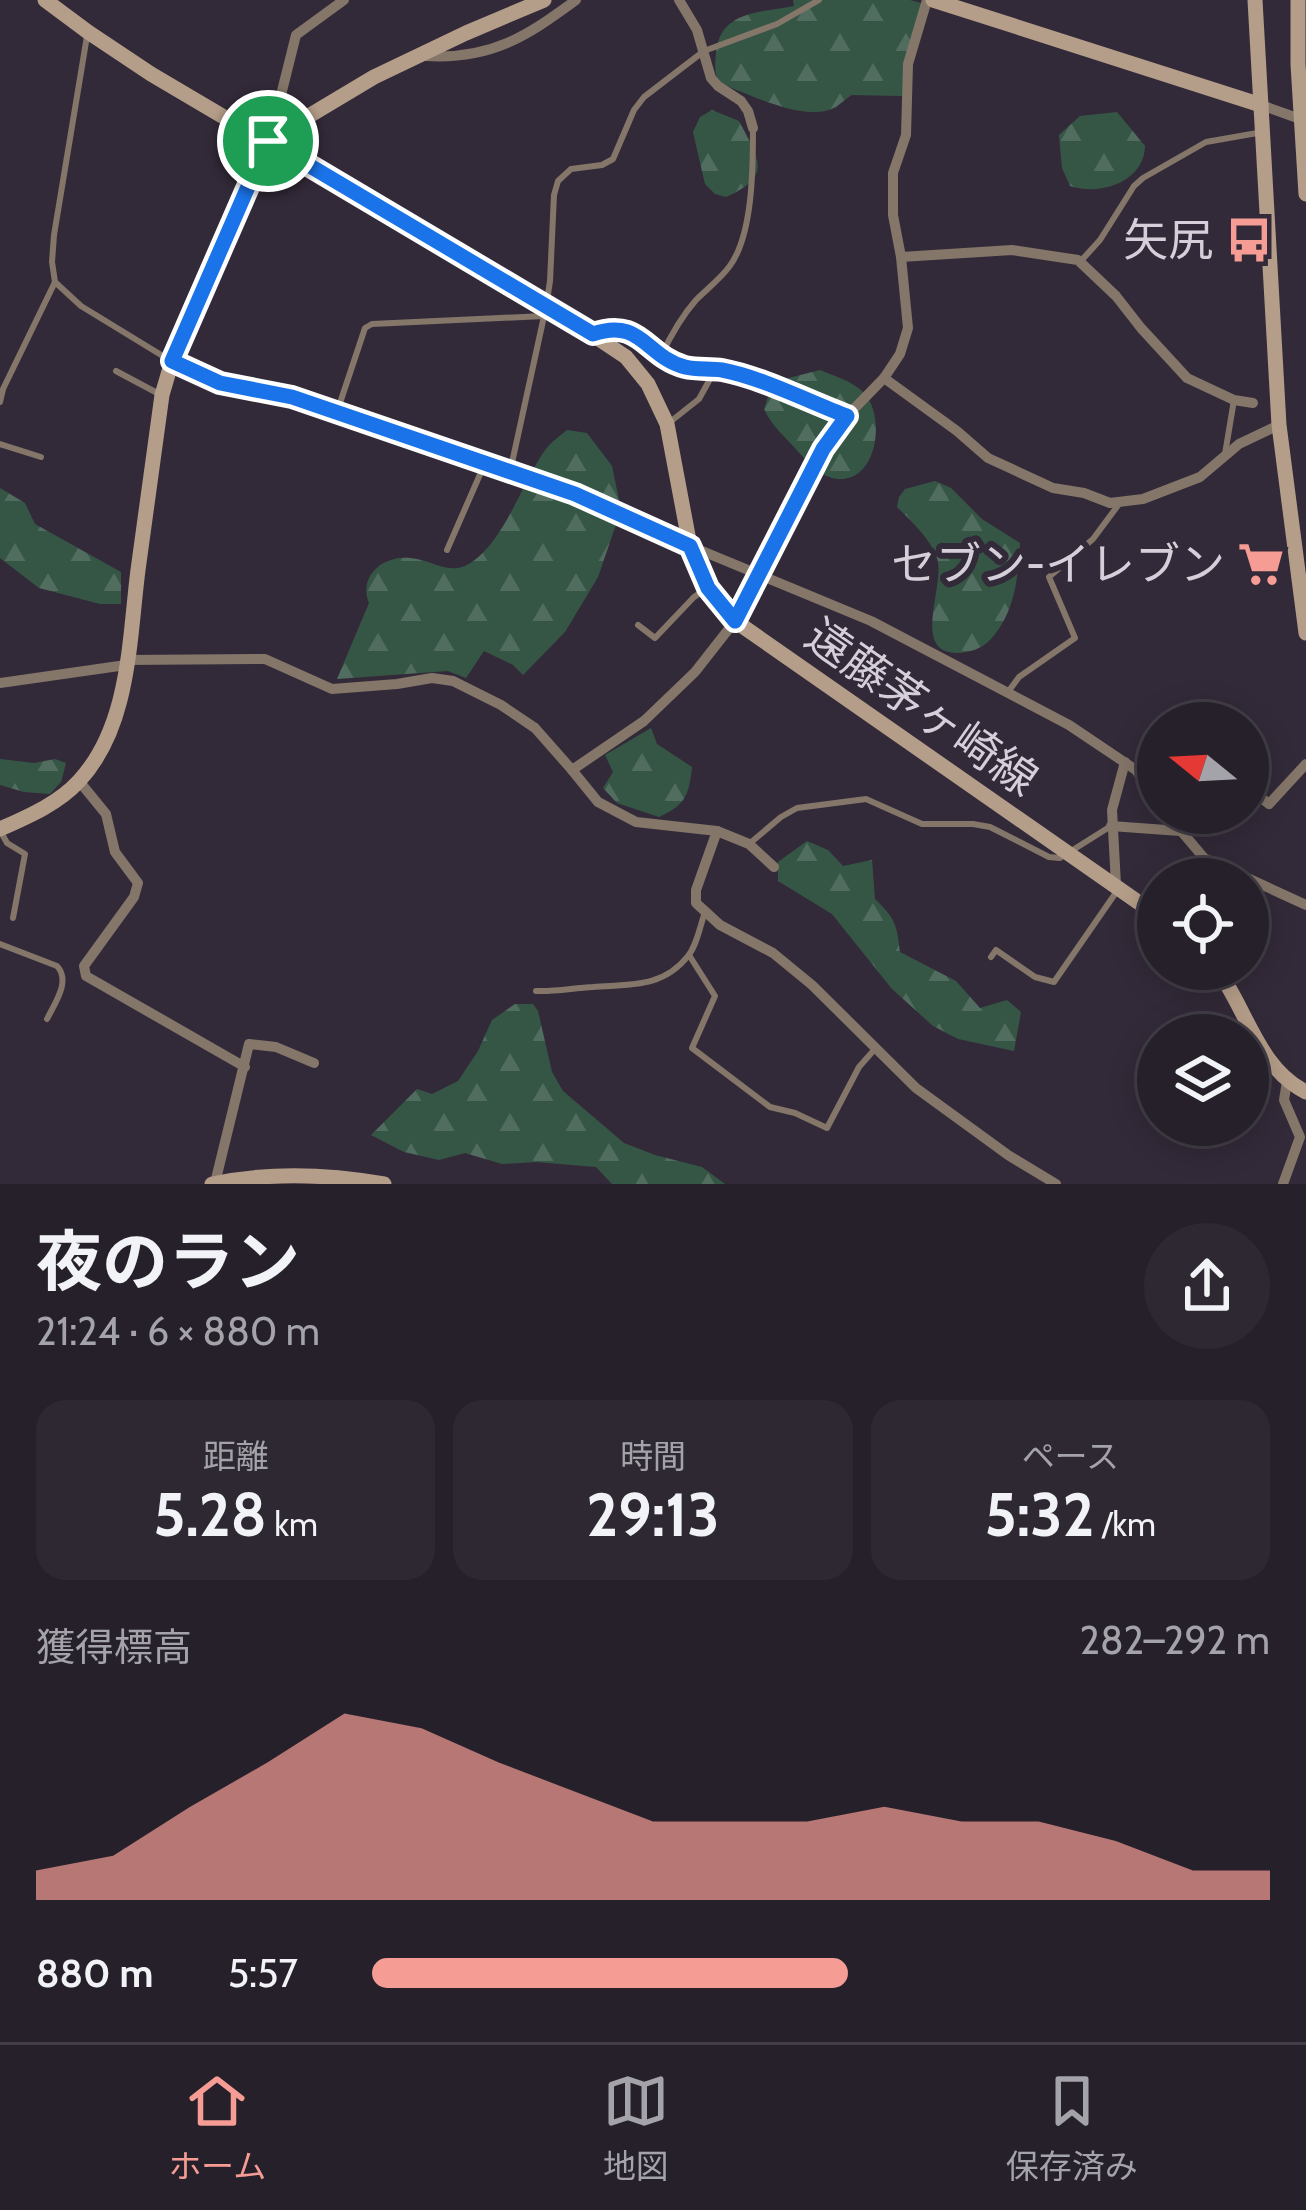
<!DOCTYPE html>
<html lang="ja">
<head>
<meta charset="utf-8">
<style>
	:root { --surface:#26202b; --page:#2e2833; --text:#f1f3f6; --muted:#a4a3a9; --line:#423e47; --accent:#f59c94 }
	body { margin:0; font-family:Cabin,"Noto Sans JP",sans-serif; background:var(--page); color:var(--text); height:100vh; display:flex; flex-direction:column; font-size:45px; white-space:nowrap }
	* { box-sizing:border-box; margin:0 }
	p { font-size:39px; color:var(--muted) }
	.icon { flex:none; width:66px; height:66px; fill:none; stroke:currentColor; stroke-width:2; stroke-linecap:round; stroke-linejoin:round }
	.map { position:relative; height:1184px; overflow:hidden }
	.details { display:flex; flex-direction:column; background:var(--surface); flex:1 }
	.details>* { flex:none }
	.needle { width:78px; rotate:288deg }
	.fabs { position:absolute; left:1137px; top:702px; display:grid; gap:24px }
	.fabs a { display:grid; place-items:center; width:132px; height:132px; border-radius:50%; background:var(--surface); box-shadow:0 6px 30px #0003,0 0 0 3px var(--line); font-size:60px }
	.pin { position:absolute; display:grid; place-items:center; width:102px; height:102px; color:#fff; margin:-51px; border:6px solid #fff; border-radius:50%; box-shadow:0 3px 12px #0007 }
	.round { display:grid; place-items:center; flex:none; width:126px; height:126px; border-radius:63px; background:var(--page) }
	.overview { display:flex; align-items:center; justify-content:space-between; height:204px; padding:0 36px }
	h1 { font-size:66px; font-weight:700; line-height:90px }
	.stats { display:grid; grid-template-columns:repeat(3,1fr); gap:18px; height:204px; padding:12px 36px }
	.stats div { display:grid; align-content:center; border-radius:30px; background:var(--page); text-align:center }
	.stats b { font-size:60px; font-weight:700 }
	.stats small { font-size:33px; font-weight:400 }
	.stats p { font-size:33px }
	.chart { height:336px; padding:24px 36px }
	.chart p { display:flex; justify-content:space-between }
	.chart svg { width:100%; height:216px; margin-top:12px; fill:var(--accent); opacity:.7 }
	ul { padding:0 36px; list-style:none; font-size:39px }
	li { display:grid; grid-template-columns:192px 144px 1fr; align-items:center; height:90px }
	li i { height:30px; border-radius:15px; background:var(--accent) }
	.menu { display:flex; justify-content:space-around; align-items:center; height:168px; border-top:3px solid var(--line); background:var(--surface); font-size:33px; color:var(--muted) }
	.menu a { display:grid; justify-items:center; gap:6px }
	.menu .active { color:var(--accent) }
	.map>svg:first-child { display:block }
	.forest { fill:url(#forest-firs) }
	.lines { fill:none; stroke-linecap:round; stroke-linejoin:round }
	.lane { stroke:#847669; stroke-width:6 }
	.street { stroke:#847669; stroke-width:10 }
	.secondary { stroke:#b59e89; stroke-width:15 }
	.route-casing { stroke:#fff; stroke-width:24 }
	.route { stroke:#1a73e8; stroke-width:15 }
	.labels { text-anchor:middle; stroke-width:12; stroke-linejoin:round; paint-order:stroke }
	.poi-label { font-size:45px; fill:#d5cfd9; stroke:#332a39; text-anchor:end }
	.street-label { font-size:45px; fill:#d5cfd9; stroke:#332a39 }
</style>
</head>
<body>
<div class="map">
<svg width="1306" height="1184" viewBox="0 0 1306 1184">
	<defs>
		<pattern id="forest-firs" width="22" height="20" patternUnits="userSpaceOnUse" patternTransform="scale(3)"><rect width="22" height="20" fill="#355645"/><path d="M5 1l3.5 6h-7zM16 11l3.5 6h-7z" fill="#516d5f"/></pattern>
	</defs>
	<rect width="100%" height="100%" fill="#332a39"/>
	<!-- forest -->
	<g class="forest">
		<path d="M793,0H910L921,3L904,96L852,95C849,96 838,106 836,107C805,124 750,94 719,83C714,72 715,65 716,53C720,10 760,13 794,6Z"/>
		<path d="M712,110L739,121C758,158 774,176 726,197L715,194L705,184L693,132L700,117Z"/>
		<path d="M1117,112L1145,146C1144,182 1100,196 1070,186L1062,168L1059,135L1080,116Z"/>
		<path d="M820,370C834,376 850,380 862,391C887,414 878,482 838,479C820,478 804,458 793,446C782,434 771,424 764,409L773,382Z"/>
		<path d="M567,430L587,433L612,466L621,510L598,577L565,632L523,675L513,665L484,651L466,678L448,671L337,679L369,603C358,576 383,555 410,558C429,559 447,574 465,566C503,548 523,479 546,449C551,442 560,436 567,430Z"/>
		<path d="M935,481L951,488L982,519L1020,543C1018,578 1015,612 991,639C983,648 969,653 957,653C910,653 946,585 937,558C930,538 912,522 897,507L899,497L905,489Z"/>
		<path d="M0,488L25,503L35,524L121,572V604H100L39,588L0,558Z"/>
		<path d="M651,728L657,744L692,767C689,796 685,805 659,817L617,803L603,788L613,772L605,755Z"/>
		<path d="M0,759L34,763L55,759L66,763L61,782L50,794L24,792L0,785Z"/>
		<path d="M807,841L828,850L843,866L872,860L875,899C895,918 897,925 900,952L956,981L980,1008L1007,1000L1021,1012L1014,1051L958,1039L933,1026L892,989L832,914L778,881V862Z"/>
		<path d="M515,1004H533L538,1011L552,1072L563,1091L624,1143L655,1155L702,1167L725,1184H612L596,1167L536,1162L502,1164L465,1153L439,1160L404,1152L371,1135L417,1089L432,1094L458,1081L478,1051L492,1020Z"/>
	</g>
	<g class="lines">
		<!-- lane -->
		<g class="lane">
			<path d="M1080,262L1100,240L1134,186L1143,178L1206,142L1263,132"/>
			<path d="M55,282L81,306L171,361"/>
			<path d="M661,356C671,335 681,317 696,300C707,289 720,279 729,267C753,236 753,167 753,129"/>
			<path d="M116,371L161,395"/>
			<path d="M0,402L3,389L55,282L52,262L54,235L87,36"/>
			<path d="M337,412L365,328L372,324L544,316"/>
			<path d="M670,422L699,399L715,370"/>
			<path d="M0,444L41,457"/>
			<path d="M1225,454L1234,400"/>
			<path d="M510,472L546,307L550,281L554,195L558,181L571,169L602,165L613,159L634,110L644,97L704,51L777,24L819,0"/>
			<path d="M447,550L485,463"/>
			<path d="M638,625L655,638L694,597L706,589"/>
			<path d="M1008,692L1019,677L1075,638L1049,577L1093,539L1119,504"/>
			<path d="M1,832L7,843L25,854L13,918"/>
			<path d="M749,844L781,817L797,808L866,799L922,824H973L990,827L1049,857L1060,858L1111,826"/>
			<path d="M0,944L57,966C71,981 55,1003 47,1019"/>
			<path d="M689,955L715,996L692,1048L770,1107L795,1113L827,1128L859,1067L874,1050"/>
			<path d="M991,957L996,950L1035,977L1054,982L1117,891"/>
			<path d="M536,991C555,992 573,988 593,987C628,984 662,989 688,956C697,945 700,926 705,912"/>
		</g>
		<!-- street -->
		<g class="street">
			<path d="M679,0L697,30L711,78L718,86L741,101L748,111L753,128"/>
			<path d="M426,56C490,60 526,37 576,0"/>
			<path d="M1261,105L1303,120"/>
			<path d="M270,139L296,35L344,0"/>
			<path d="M901,257L1012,250L1078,260L1116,296L1141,328L1187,378L1234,400L1253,403"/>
			<path d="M593,335C642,317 645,356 685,367C700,371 716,368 731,373C771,384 809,401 847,416"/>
			<path d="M172,361L219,383L292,397L575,493L690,546L871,621L1069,725L1136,770L1158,801"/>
			<path d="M884,378L957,431L988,458L1053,488L1084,493L1110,503L1143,499L1200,477L1239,444L1279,425"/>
			<path d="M126,660L265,659L332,689L397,684L432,678L453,681L501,705L535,728L572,770L644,721L695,672L735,621L823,449L847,416L884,378L900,354L908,328L901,257L893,215V173L906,135L908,64L927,0"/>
			<path d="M0,683L126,665"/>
			<path d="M572,770L598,802L636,822L717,831L696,890V903L720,925L773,953L812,985L916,1088L1008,1155L1056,1184"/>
			<path d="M79,781L106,814L115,852L138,883L134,897L84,966L86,976L245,1067"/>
			<path d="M1248,788L1269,804L1306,764"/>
			<path d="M1166,813L1204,858L1306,905"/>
			<path d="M1111,826L1180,831"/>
			<path d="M717,831L749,844L774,867"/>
			<path d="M1116,885L1112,810L1125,762"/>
			<path d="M215,1183L249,1044L276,1047L314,1063"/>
			<path d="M1283,1184L1300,1137L1284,1100L1287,1081"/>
		</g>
		<!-- secondary -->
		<g class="secondary">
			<path d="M45,0L88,32L151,74L593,335L626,357L648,384L667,424L690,546L699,573L713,596L735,621L1158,916"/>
			<path d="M933,0L1261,105"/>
			<path d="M1255,0L1279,425L1306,633"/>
			<path d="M1298,0V64L1306,194"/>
			<path d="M0,829C27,817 58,804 79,781C130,726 129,640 138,570C146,512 154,453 162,395L172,361L267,141L374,77L466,33L544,0"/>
			<path d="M1217,969C1247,1010 1258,1068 1306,1092"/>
			<path d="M212,1184C269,1172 327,1174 384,1184"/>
		</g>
	</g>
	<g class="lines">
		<!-- route casing -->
		<g class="route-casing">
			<path id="route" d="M268,141L593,334C641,317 646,357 685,367C697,370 710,368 722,370C760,377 810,402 847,416L823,449L735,621L708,588L690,546L575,494L292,397L220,383L172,361Z"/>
		</g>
		<!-- route -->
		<use href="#route" class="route"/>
	</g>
	<!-- icons -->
	<defs>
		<g id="bus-bare" transform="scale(3.6)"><path d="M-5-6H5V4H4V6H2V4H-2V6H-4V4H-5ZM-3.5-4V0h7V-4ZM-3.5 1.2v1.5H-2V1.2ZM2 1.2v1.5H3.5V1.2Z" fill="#f59c94" stroke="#332a39" stroke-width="2.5" paint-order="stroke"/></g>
		<g id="supermarket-bare" transform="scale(3.6)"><path d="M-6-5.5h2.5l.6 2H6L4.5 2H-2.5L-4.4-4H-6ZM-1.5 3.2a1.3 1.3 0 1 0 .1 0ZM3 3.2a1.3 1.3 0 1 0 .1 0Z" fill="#f59c94" stroke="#332a39" stroke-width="2.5" paint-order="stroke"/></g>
	</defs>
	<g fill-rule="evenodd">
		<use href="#bus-bare" x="1249" y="240"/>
		<use href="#supermarket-bare" x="1261" y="564"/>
	</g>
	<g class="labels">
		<!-- poi labels -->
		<g class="poi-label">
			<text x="1213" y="256">矢尻</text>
			<text x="1225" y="580">セブン-イレブン</text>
		</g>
		<!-- street labels -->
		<g class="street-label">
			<text transform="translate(922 707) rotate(35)" y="16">遠藤茅ヶ崎線</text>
		</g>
	</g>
</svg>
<div class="fabs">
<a><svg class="needle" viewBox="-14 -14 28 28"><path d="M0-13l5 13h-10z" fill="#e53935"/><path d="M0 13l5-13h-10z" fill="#a4a3a9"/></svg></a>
<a><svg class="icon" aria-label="locate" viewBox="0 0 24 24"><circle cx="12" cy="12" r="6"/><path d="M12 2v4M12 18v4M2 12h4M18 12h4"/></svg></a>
<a><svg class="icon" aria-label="layers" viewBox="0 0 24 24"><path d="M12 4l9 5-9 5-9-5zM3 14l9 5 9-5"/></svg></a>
</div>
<div class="pin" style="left:268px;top:141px;background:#1e9e55"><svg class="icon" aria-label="arrive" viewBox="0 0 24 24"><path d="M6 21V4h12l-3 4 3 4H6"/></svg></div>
</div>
<section class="details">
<div class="overview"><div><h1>夜のラン</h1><p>21:24 · 6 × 880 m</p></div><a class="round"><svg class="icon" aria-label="share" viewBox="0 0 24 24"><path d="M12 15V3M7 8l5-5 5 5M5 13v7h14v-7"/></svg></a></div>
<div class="stats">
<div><p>距離</p><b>5.28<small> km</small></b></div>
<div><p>時間</p><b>29:13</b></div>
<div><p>ペース</p><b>5:32<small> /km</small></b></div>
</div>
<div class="chart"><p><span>獲得標高</span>282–292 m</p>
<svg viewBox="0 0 160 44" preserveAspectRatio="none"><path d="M0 44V38L10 35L20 25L30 16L40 6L50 9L60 16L70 22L80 28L90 28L100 28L110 25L120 28L130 28L140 32L150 38L160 38V44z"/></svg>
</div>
<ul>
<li><b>880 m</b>5:57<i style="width:53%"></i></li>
</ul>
</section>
<nav class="menu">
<a class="active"><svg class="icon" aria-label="home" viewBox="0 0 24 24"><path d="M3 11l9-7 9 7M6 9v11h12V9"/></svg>ホーム</a>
<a><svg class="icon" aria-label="map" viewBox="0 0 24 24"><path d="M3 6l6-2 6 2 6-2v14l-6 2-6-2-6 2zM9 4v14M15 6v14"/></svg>地図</a>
<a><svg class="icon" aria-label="saved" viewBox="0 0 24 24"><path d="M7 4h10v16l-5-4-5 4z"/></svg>保存済み</a>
</nav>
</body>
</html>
